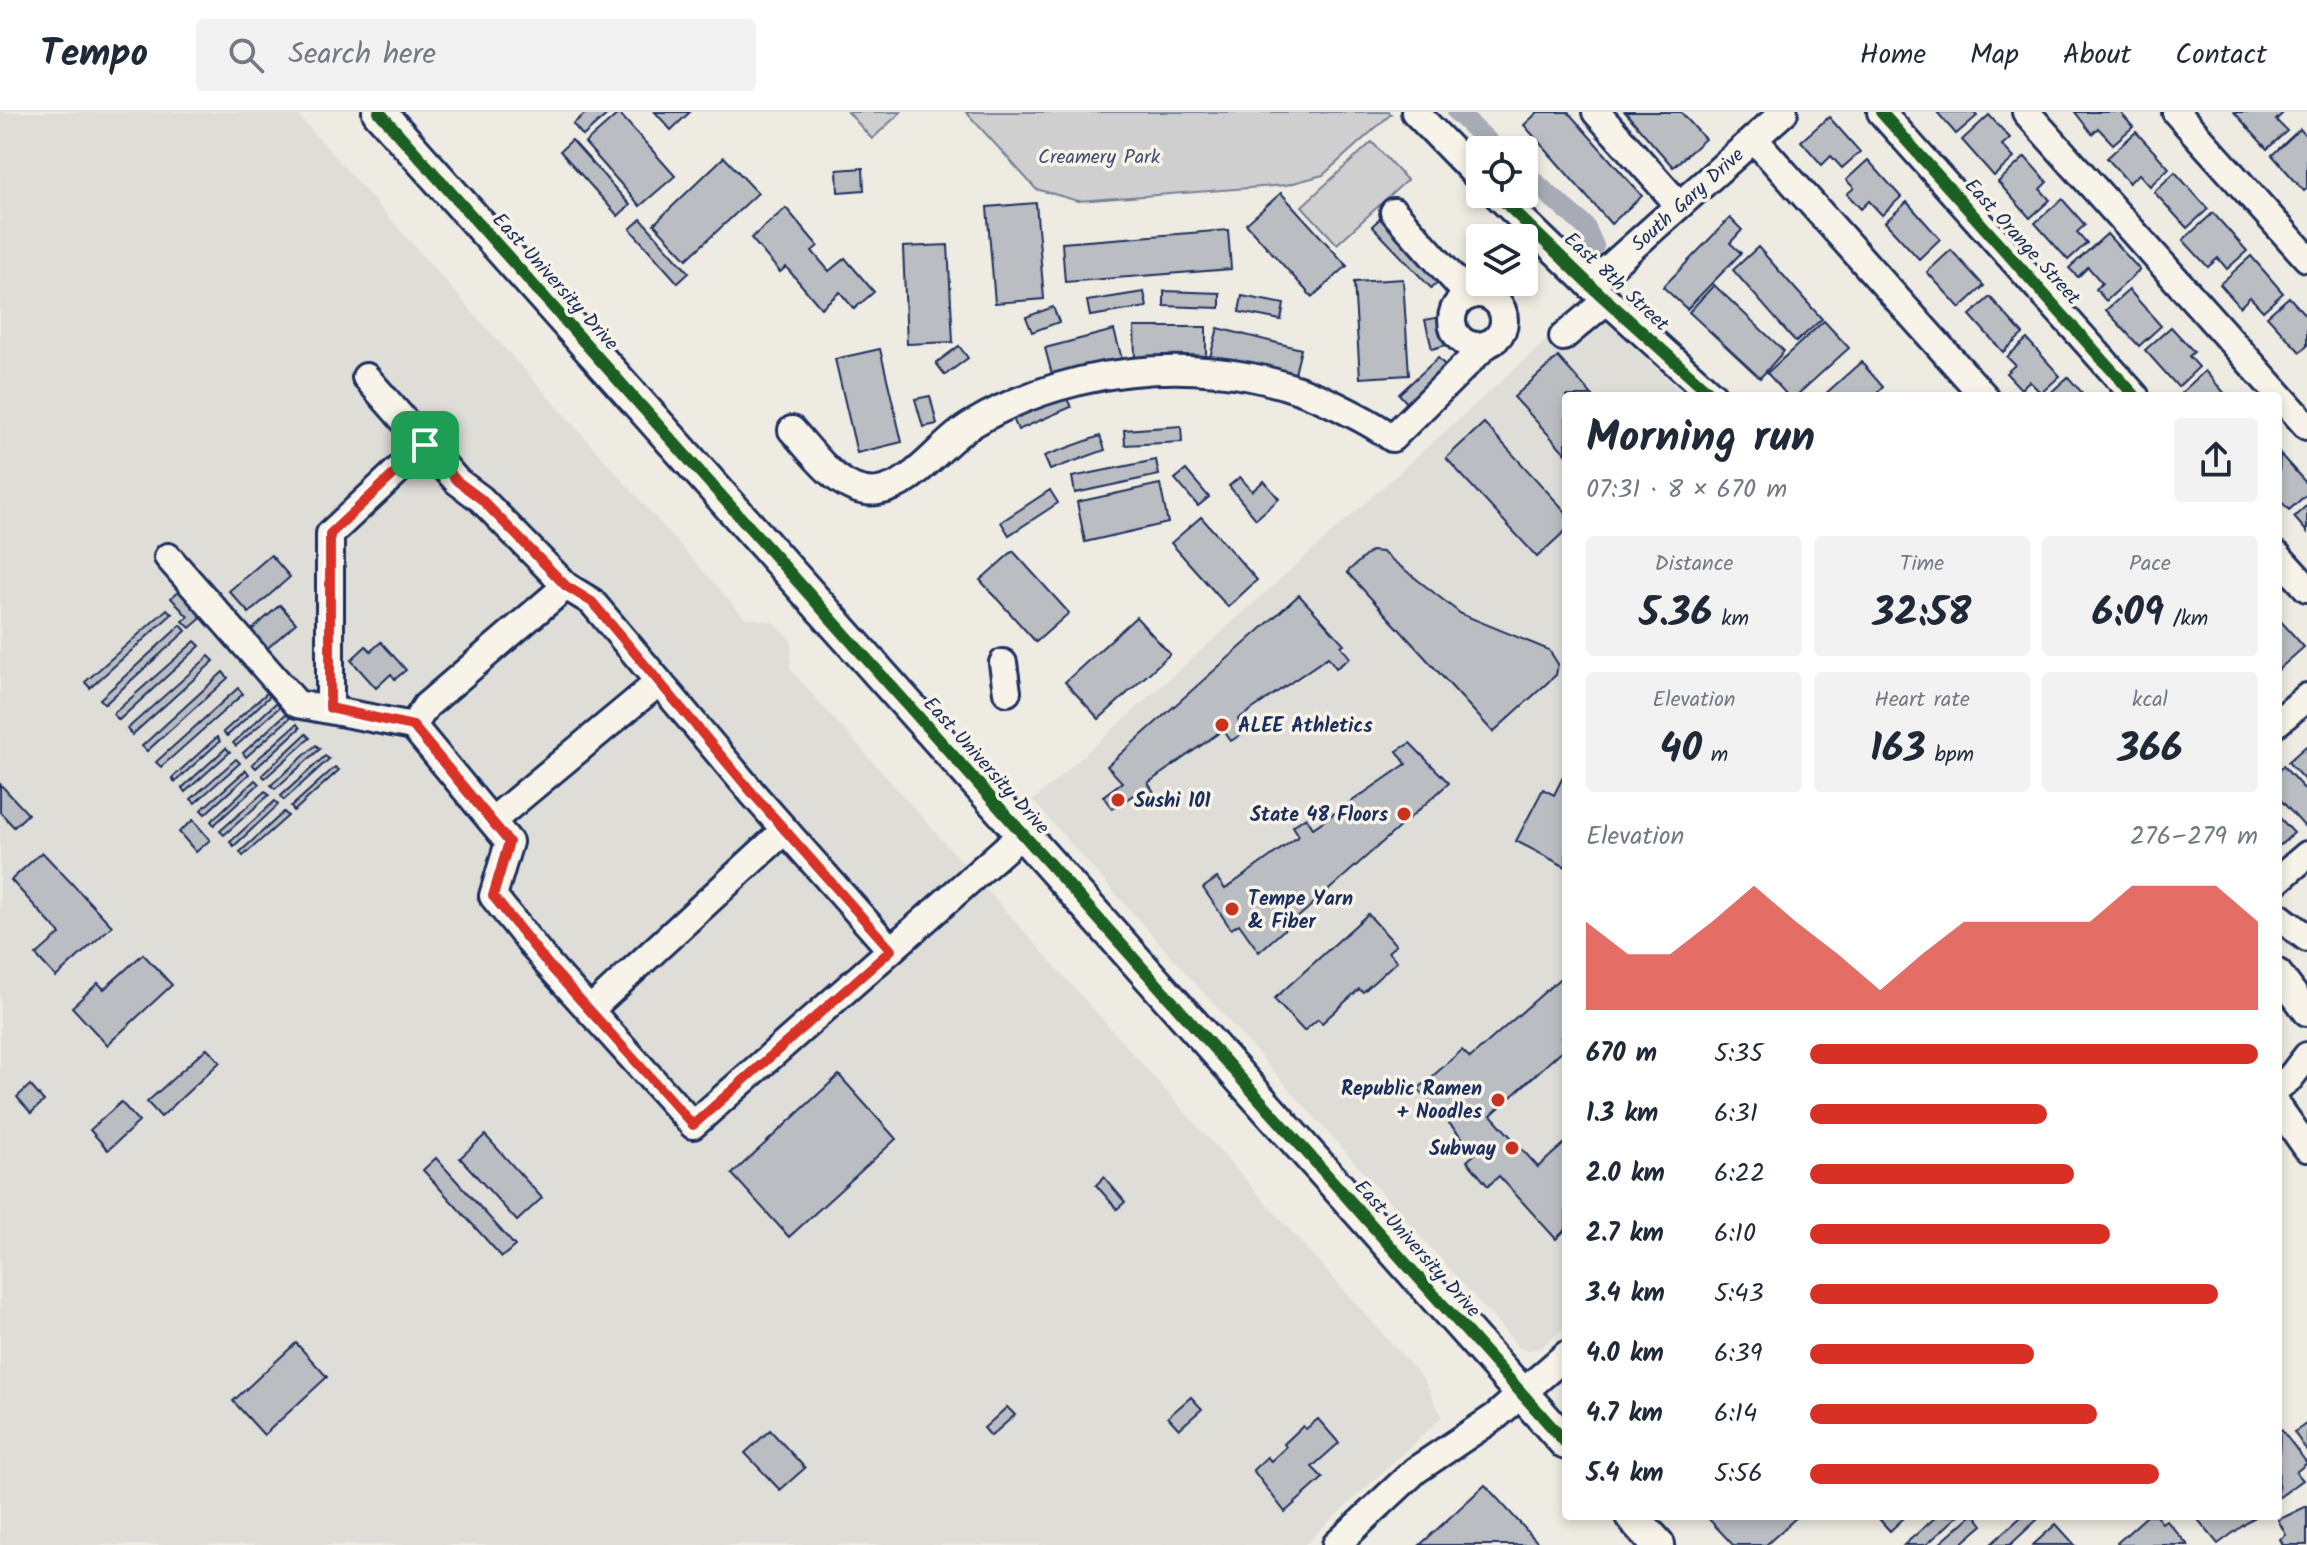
<!DOCTYPE html>
<html lang="en">
<head>
<meta charset="utf-8">
<style>
	:root { --surface:#fff; --page:#f2f2f3; --text:#1f2937; --muted:#747a83; --line:#e0e1e3; --accent:#d93025 }
	body { margin:0; font-family:Kalam,sans-serif; background:var(--page); color:var(--text); height:100vh; display:flex; flex-direction:column; font-size:30px; white-space:nowrap }
	* { box-sizing:border-box; margin:0 }
	p { font-size:26px; color:var(--muted) }
	.icon { flex:none; width:44px; height:44px; fill:none; stroke:currentColor; stroke-width:2; stroke-linecap:round; stroke-linejoin:round }
	.map { position:relative; flex:1; overflow:hidden }
	.drawer { position:absolute; left:1562px; top:280px; width:720px; height:1128px; display:flex; flex-direction:column; background:var(--surface); border-radius:8px; box-shadow:0 4px 12px #0003 }
	.drawer>* { flex:none }
	.buttons { position:absolute; left:1466px; top:24px; display:grid; gap:16px }
	.buttons a { display:grid; place-items:center; width:72px; height:72px; border-radius:8px; background:var(--surface); box-shadow:0 4px 12px #0003; font-size:40px }
	.pin { position:absolute; display:grid; place-items:center; width:68px; height:68px; color:#fff; margin:-34px; border-radius:16px; box-shadow:0 4px 12px #0006 }
	.round { display:grid; place-items:center; flex:none; width:84px; height:84px; border-radius:8px; background:var(--page) }
	.overview { display:flex; align-items:center; justify-content:space-between; height:136px; padding:0 24px }
	h1 { font-size:44px; font-weight:700; line-height:60px }
	.metrics { display:grid; grid-template-columns:repeat(3,1fr); gap:12px; height:136px; padding:8px 24px }
	.metrics div { display:grid; align-content:center; border-radius:8px; background:var(--page); text-align:center }
	.metrics b { font-size:40px; font-weight:700 }
	.metrics small { font-size:22px; font-weight:400 }
	.metrics p { font-size:22px }
	.chart { height:224px; padding:16px 24px }
	.chart p { display:flex; justify-content:space-between }
	.chart svg { width:100%; height:144px; margin-top:8px; fill:var(--accent); opacity:.7 }
	ul { padding:0 24px; list-style:none; font-size:26px }
	li { display:grid; grid-template-columns:128px 96px 1fr; align-items:center; height:60px }
	li i { height:20px; border-radius:10px; background:var(--accent) }
	header { display:flex; align-items:center; gap:48px; box-sizing:border-box; height:112px; padding:0 40px; background:var(--surface); border-bottom:2px solid var(--line) }
	header strong { font-size:38px }
	nav { display:flex; gap:44px; margin-inline-start:auto; font-size:28px }
	.search { width:560px; height:72px; background:var(--page); display:flex; align-items:center; gap:20px; box-sizing:border-box; padding:0 28px; border-radius:8px; color:var(--muted); font-size:30px }
	.map>svg:first-child { display:block }
	.built { fill:#deddd8 }
	.green { fill:#cfcfcf; stroke:#757f96; stroke-width:2 }
	.lines { fill:none; stroke-linecap:round; stroke-linejoin:round }
	.canal { stroke:#a6abb5; stroke-width:20 }
	.building { fill:#babdc2; stroke:#1b2f5e; stroke-width:2 }
	.minor-casing { stroke:#1b2f5e; stroke-width:32 }
	.major-casing { stroke:#1b2f5e; stroke-width:38 }
	.minor { stroke:#f7f3e8; stroke-width:26 }
	.major { stroke:#f7f3e8; stroke-width:32 }
	.cycleway-casing { stroke:#f7f3e8; stroke-width:17 }
	.cycleway { stroke:#1b5e20; stroke-width:12 }
	.route-casing { stroke:#fff; stroke-width:16 }
	.route { stroke:#d93025; stroke-width:10 }
	.poi-dot { fill:#c8321e; stroke:#f7f3e8; stroke-width:3 }
	.labels { text-anchor:middle; stroke-width:7; stroke-linejoin:round; paint-order:stroke }
	.park-label { font-size:20px; fill:#3f4f75; stroke:#f7f3e8 }
	.street-label { font-size:20px; fill:#1b2f5e; stroke:#f7f3e8 }
	.poi-label { font-size:20px; font-weight:bold; fill:#1b2f5e; stroke:#f7f3e8; text-anchor:start }
</style>
</head>
<body>
<header>
<strong>Tempo</strong>
<div class="search"><svg class="icon" aria-label="search" viewBox="0 0 24 24"><circle cx="10" cy="10" r="6"/><path d="M15 15l6 6"/></svg>Search here</div>
<nav><a>Home</a><a>Map</a><a>About</a><a>Contact</a></nav>
</header>
<div class="map">
<svg width="2307" height="1433" viewBox="0 0 2307 1433">
	<rect width="100%" height="100%" fill="#eeebe2"/>
	<filter id="ink" filterUnits="userSpaceOnUse"><feTurbulence type="fractalNoise" baseFrequency=".0125" numOctaves="2"/><feDisplacementMap in="SourceGraphic" scale="16" xChannelSelector="R" yChannelSelector="G"/><feConvolveMatrix kernelMatrix="1 2 1 2 8 2 1 2 1" color-interpolation-filters="sRGB"/></filter>
	<g filter="url(#ink)">
		<!-- built -->
		<g class="built">
			<path d="M0,0H295L744,505L772,510L792,529L790,557L1424,1268L1442,1305L1304,1433H0Z"/>
			<path d="M1587,192L1686,284H1566V1214L1541,1236L1526,1238L1519,1235L1033,689Z"/>
		</g>
		<!-- green -->
		<g class="green">
			<path d="M848,0H901L872,27Z"/>
			<path d="M966,0H1389L1391,2L1323,63L1286,73L1078,89L1036,77Z"/>
			<path d="M1372,30L1407,68L1337,132L1302,94Z"/>
		</g>
		<g class="lines">
			<!-- canal -->
			<g class="canal">
				<path d="M1457,0L1497,38"/>
				<path d="M1524,61L1585,114L1594,134"/>
			</g>
		</g>
		<!-- building -->
		<g class="building">
			<path d="M587,0H610L583,24L573,12Z"/>
			<path d="M655,0H690L671,18Z"/>
			<path d="M1538,0H1568L1642,84L1611,112L1524,13Z"/>
			<path d="M1625,0H1681L1705,27L1673,55Z"/>
			<path d="M1937,0H1973L1977,4L1956,22Z"/>
			<path d="M2075,0H2120L2133,15L2113,32L2098,16L2092,22Z"/>
			<path d="M2234,0H2284L2276,8L2287,19L2267,37Z"/>
			<path d="M619,1L675,64L640,94L585,31Z"/>
			<path d="M1989,3L2010,26L2002,33L2014,46L1994,64L1962,28Z"/>
			<path d="M1829,5L1860,40L1842,56L1831,44L1822,53L1801,29Z"/>
			<path d="M2300,17L2307,25V76L2304,79L2272,43Z"/>
			<path d="M2136,20L2169,56L2150,74L2139,62L2129,71L2107,46Z"/>
			<path d="M572,28L630,93L618,104L560,39Z"/>
			<path d="M724,45L758,81L687,147L654,112Z"/>
			<path d="M2025,45L2047,70L2040,77L2050,88L2030,106L1998,70Z"/>
			<path d="M1868,48L1901,85L1882,103L1869,89L1861,97L1847,82L1854,76L1846,68Z"/>
			<path d="M863,56L864,78L838,80L837,58Z"/>
			<path d="M2175,60L2208,97L2187,116L2154,80Z"/>
			<path d="M1281,81L1347,154L1312,185L1246,112Z"/>
			<path d="M2062,87L2085,113L2077,120L2087,131L2068,148L2035,111Z"/>
			<path d="M1907,90L1940,127L1919,147L1885,110Z"/>
			<path d="M1036,91L1044,187L995,191L987,95Z"/>
			<path d="M786,96L818,134L812,139L829,159L845,146L874,180L854,197L840,180L821,196L786,155L780,160L751,126Z"/>
			<path d="M2213,101L2247,139L2227,157L2218,146L2208,155L2183,128Z"/>
			<path d="M1383,104L1442,167L1431,176L1372,114Z"/>
			<path d="M1730,106L1742,118L1730,131L1741,141L1687,197L1663,175Z"/>
			<path d="M641,107L689,161L678,171L630,117Z"/>
			<path d="M1228,118L1231,157L1065,170L1062,131Z"/>
			<path d="M2107,122L2140,158L2106,189L2096,177L2102,171L2088,155L2078,165L2069,156Z"/>
			<path d="M948,133L953,230L907,232L903,135Z"/>
			<path d="M1758,135L1822,207L1796,230L1733,158Z"/>
			<path d="M1951,138L1984,174L1960,196L1927,160Z"/>
			<path d="M2251,144L2283,181L2263,199L2250,185L2240,195L2220,172Z"/>
			<path d="M1403,167L1409,263L1360,266L1354,170Z"/>
			<path d="M1714,173L1784,239L1760,266L1689,200Z"/>
			<path d="M2129,178L2161,214L2139,234L2106,198Z"/>
			<path d="M1164,179L1220,181V196L1164,194Z"/>
			<path d="M1144,180L1147,195L1090,204L1087,189Z"/>
			<path d="M1242,184L1284,192L1281,208L1239,200Z"/>
			<path d="M1990,185L2023,222L2003,240L1970,203Z"/>
			<path d="M2289,185L2307,205V234L2300,240L2267,204Z"/>
			<path d="M1053,195L1059,210L1032,220L1026,205Z"/>
			<path d="M1440,205L1446,233L1432,237L1425,208Z"/>
			<path d="M1824,209L1849,236L1796,284H1788L1767,261Z"/>
			<path d="M1134,215H1206V246H1135Z"/>
			<path d="M2171,215L2194,240L2189,244L2199,255L2178,275L2145,238Z"/>
			<path d="M1218,216L1301,237L1294,266L1210,245Z"/>
			<path d="M1114,218L1122,247L1053,266L1045,236Z"/>
			<path d="M2027,227L2060,264L2041,281L2029,269L2021,277L2006,261L2015,253L2007,245Z"/>
			<path d="M959,234L968,246L945,263L936,251Z"/>
			<path d="M880,237L902,330L857,341L835,247Z"/>
			<path d="M1558,245L1593,284H1566V342L1514,285Z"/>
			<path d="M1438,246L1449,257L1409,293L1399,282Z"/>
			<path d="M1861,250L1883,275L1874,284H1823Z"/>
			<path d="M2205,259L2227,284H2184L2181,281Z"/>
			<path d="M2068,265L2085,284H2047Z"/>
			<path d="M1064,281L1071,295L1018,318L1012,304Z"/>
			<path d="M930,284L937,312L923,315L915,287Z"/>
			<path d="M1484,311L1566,400V418L1537,445L1446,346Z"/>
			<path d="M1181,314L1182,330L1125,333L1124,318Z"/>
			<path d="M1100,324L1105,338L1050,358L1044,344Z"/>
			<path d="M2280,342L2307,372V382L2289,398L2278,386Z"/>
			<path d="M1156,348L1159,363L1075,381L1072,365Z"/>
			<path d="M1186,358L1209,385L1198,394L1175,367Z"/>
			<path d="M1240,365L1252,379L1264,369L1279,387L1256,407L1229,374Z"/>
			<path d="M1160,372L1168,411L1085,430L1077,390Z"/>
			<path d="M1050,378L1058,391L1009,423L1001,410Z"/>
			<path d="M2307,393V420L2294,405Z"/>
			<path d="M1201,405L1257,468L1228,495L1171,431Z"/>
			<path d="M1013,439L1069,501L1036,530L980,468Z"/>
			<path d="M1371,439L1382,440L1461,502L1549,538L1558,552L1556,563L1493,620L1347,460Z"/>
			<path d="M271,443L290,465L249,501L229,479Z"/>
			<path d="M182,476L206,502L190,516L183,509L188,505L171,486Z"/>
			<path d="M1299,483L1344,532L1341,534L1350,546L1336,556L1328,545L1238,607L1245,620L1231,629L1223,618L1148,671L1156,683L1142,693L1135,682L1112,697L1103,684L1122,670L1107,654Z"/>
			<path d="M280,493L296,511L262,541L246,523Z"/>
			<path d="M167,497L172,502L90,576L85,570Z"/>
			<path d="M1136,505L1170,542L1099,607L1065,570Z"/>
			<path d="M2278,506L2304,535L2278,558Z"/>
			<path d="M181,513L186,519L105,592L100,587Z"/>
			<path d="M195,529L200,534L119,608L113,602Z"/>
			<path d="M381,530L406,558L395,567L391,562L376,576L351,548L366,534L371,539Z"/>
			<path d="M209,544L214,549L132,623L127,617Z"/>
			<path d="M223,560L228,566L147,639L142,634Z"/>
			<path d="M238,576L243,582L161,655L156,650Z"/>
			<path d="M268,580L271,583L227,624L223,620Z"/>
			<path d="M277,590L281,594L236,634L233,631Z"/>
			<path d="M287,601L291,605L246,645L243,641Z"/>
			<path d="M297,612L300,616L256,656L252,652Z"/>
			<path d="M306,622L310,626L265,666L262,663Z"/>
			<path d="M217,625L220,629L175,670L172,666Z"/>
			<path d="M1410,631L1449,671L1259,840L1239,812L1231,817L1203,776L1217,766L1225,777L1299,724L1293,714L1306,705L1313,716L1406,652L1397,639Z"/>
			<path d="M316,633L320,637L275,677L271,673Z"/>
			<path d="M2306,634L2307,635V671L2288,650Z"/>
			<path d="M226,636L230,640L185,680L182,676Z"/>
			<path d="M325,644L329,647L284,688L281,684Z"/>
			<path d="M236,647L240,651L195,691L191,687Z"/>
			<path d="M2283,654L2307,680V712L2304,714L2278,685V659Z"/>
			<path d="M335,655L339,658L294,699L291,695Z"/>
			<path d="M246,658L249,662L205,702L201,698Z"/>
			<path d="M1566,659V755L1516,729L1543,677L1554,683Z"/>
			<path d="M255,668L259,672L214,713L211,709Z"/>
			<path d="M0,672L28,702L14,715L0,700Z"/>
			<path d="M265,679L269,683L224,723L220,719Z"/>
			<path d="M275,689L278,693L234,734L230,730Z"/>
			<path d="M284,700L288,704L243,744L240,740Z"/>
			<path d="M2278,704L2294,721L2278,735Z"/>
			<path d="M193,708L210,728L196,740L179,720Z"/>
			<path d="M42,740L112,814L56,865L36,843L60,822L11,768Z"/>
			<path d="M1368,802L1396,833L1388,840L1397,849L1363,880L1359,877L1322,911L1318,907L1304,919L1274,887Z"/>
			<path d="M143,842L172,873L107,933L72,895L98,871L104,877Z"/>
			<path d="M1566,861V921L1561,926L1566,935L1491,1003L1538,1055L1566,1030V1117L1556,1127L1499,1064L1488,1074L1467,1049L1476,1041L1418,977L1462,938L1470,946Z"/>
			<path d="M207,936L220,950L161,1005L147,990Z"/>
			<path d="M839,963L896,1027L789,1125L732,1062Z"/>
			<path d="M30,973L44,989L31,1001L17,985Z"/>
			<path d="M121,990L139,1010L108,1038L90,1018Z"/>
			<path d="M485,1023L542,1086L517,1109L460,1046Z"/>
			<path d="M436,1046L515,1134L502,1145L423,1058Z"/>
			<path d="M1104,1065L1125,1090L1117,1097L1096,1073Z"/>
			<path d="M296,1231L327,1265L264,1323L233,1289Z"/>
			<path d="M1191,1285L1202,1297L1179,1317L1168,1305Z"/>
			<path d="M1007,1295L1015,1303L991,1324L984,1316Z"/>
			<path d="M1318,1307L1339,1331L1312,1355L1323,1366L1285,1400L1253,1358L1267,1345L1271,1349L1286,1335L1284,1332L1303,1314L1306,1317Z"/>
			<path d="M2306,1312L2307,1313V1339L2294,1320Z"/>
			<path d="M2280,1316L2307,1351L2296,1360L2303,1368L2278,1386Z"/>
			<path d="M770,1318L805,1356L780,1378L745,1341Z"/>
			<path d="M1485,1373L1540,1433H1420Z"/>
			<path d="M2307,1394V1433H2283L2280,1427L2286,1423L2278,1408Z"/>
			<path d="M1706,1404H1798L1766,1433H1733Z"/>
			<path d="M1885,1404H1906L1890,1419L1880,1408Z"/>
			<path d="M1937,1404H1958L1926,1433H1904Z"/>
			<path d="M1971,1404H1976L1983,1413L1960,1433H1938Z"/>
			<path d="M2022,1404L2039,1406L2010,1433H1990Z"/>
			<path d="M2147,1404H2156L2162,1411L2166,1408L2188,1433H2119L2117,1431Z"/>
			<path d="M2195,1404H2256L2218,1432Z"/>
			<path d="M2056,1412L2075,1433H2033Z"/>
		</g>
		<g class="lines">
			<!-- minor casing -->
			<g class="minor-casing">
				<g id="minor">
					<path d="M1415,0L1480,67"/>
					<path d="M1596,0L1679,93"/>
					<path d="M1881,0L2135,284"/>
					<path d="M2026,0L2307,314"/>
					<path d="M2176,0L2307,146"/>
					<path d="M1754,27L1984,284"/>
					<path d="M1496,82L1590,173L1713,284"/>
					<path d="M1394,100L1469,184"/>
					<path d="M1590,173L1784,0"/>
					<circle cx="1478" cy="208" r="26"/>
					<path d="M1563,225L1607,188"/>
					<path d="M366,265L457,369L481,387L566,474"/>
					<path d="M792,318C814,342 841,384 878,379C916,373 940,331 971,313C1079,248 1226,238 1339,295C1358,305 1376,313 1392,326L1487,232"/>
					<path d="M2278,444L2307,476"/>
					<path d="M168,445L297,592L413,614"/>
					<path d="M1003,551L1007,580"/>
					<path d="M330,596V422L425,333"/>
					<path d="M2278,610L2307,585"/>
					<path d="M492,709L659,570"/>
					<path d="M2278,768L2307,743"/>
					<path d="M2278,804L2307,826"/>
					<path d="M891,838L754,683L592,490L566,474L426,594L413,614L509,730L493,784L547,851L693,1013L1022,722"/>
					<path d="M2278,861L2307,900"/>
					<path d="M590,898L785,718"/>
					<path d="M2278,975L2290,966L2307,944"/>
					<path d="M2278,995L2307,1036"/>
					<path d="M1336,1433L1416,1358L1495,1305L1566,1243"/>
				</g>
			</g>
			<!-- major casing -->
			<g class="major-casing">
				<g id="major">
					<path d="M379,0L1566,1331"/>
					<path d="M1632,1404L1658,1433"/>
				</g>
			</g>
			<!-- minor -->
			<use href="#minor" class="minor"/>
			<!-- major -->
			<use href="#major" class="major"/>
			<!-- cycleway casing -->
			<g class="cycleway-casing">
				<g id="cycleway">
					<path d="M379,0L1566,1331"/>
					<path d="M1881,0L2135,284"/>
					<path d="M1496,82L1590,173L1713,284"/>
				</g>
			</g>
			<!-- cycleway -->
			<use href="#cycleway" class="cycleway"/>
		</g>
	</g>
	<g class="lines" filter="url(#ink)">
		<!-- route casing -->
		<g class="route-casing">
			<path id="route" d="M425,333L457,369L481,387L566,474L592,490L754,683L891,838L693,1013L547,851L493,784L509,730L413,614L330,596V422Z"/>
		</g>
		<!-- route -->
		<use href="#route" class="route"/>
	</g>
	<!-- markers -->
	<g class="poi-dot">
		<circle cx="1222" cy="613" r="8"/>
		<circle cx="1118" cy="688" r="8"/>
		<circle cx="1404" cy="702" r="8"/>
		<circle cx="1232" cy="797" r="8"/>
		<circle cx="1498" cy="988" r="8"/>
		<circle cx="1512" cy="1036" r="8"/>
	</g>
	<g class="labels">
		<!-- park labels -->
		<g class="park-label">
			<text x="1099" y="51">Creamery Park</text>
		</g>
		<!-- street labels -->
		<g class="street-label">
			<text transform="translate(1687 87) rotate(-42)" y="7">South Gary Drive</text>
			<text transform="translate(2023 129) rotate(48)" y="7">East Orange Street</text>
			<text transform="translate(556 169) rotate(48)" y="7">East University Drive</text>
			<text transform="translate(1617 169) rotate(43)" y="7">East 8th Street</text>
			<text transform="translate(987 653) rotate(48)" y="7">East University Drive</text>
			<text transform="translate(1418 1136) rotate(48)" y="7">East University Drive</text>
		</g>
		<!-- poi labels -->
		<g class="poi-label">
			<text x="1238" y="620">ALEE Athletics</text>
			<text x="1134" y="695">Sushi 101</text>
			<text x="1388" y="709" text-anchor="end">State 48 Floors</text>
			<text x="1248" y="793">Tempe Yarn<tspan x="1248" dy="23">&amp; Fiber</tspan></text>
			<text x="1482" y="983" text-anchor="end">Republic Ramen<tspan x="1482" dy="23">+ Noodles</tspan></text>
			<text x="1496" y="1043" text-anchor="end">Subway</text>
		</g>
	</g>
</svg>
<div class="buttons">
<a><svg class="icon" aria-label="locate" viewBox="0 0 24 24"><circle cx="12" cy="12" r="6"/><path d="M12 2v4M12 18v4M2 12h4M18 12h4"/></svg></a>
<a><svg class="icon" aria-label="layers" viewBox="0 0 24 24"><path d="M12 4l9 5-9 5-9-5zM3 14l9 5 9-5"/></svg></a>
</div>
<div class="pin" style="left:425px;top:333px;background:#1e9e55"><svg class="icon" aria-label="arrive" viewBox="0 0 24 24"><path d="M6 21V4h12l-3 4 3 4H6"/></svg></div>
<section class="drawer">
<div class="overview"><div><h1>Morning run</h1><p>07:31 · 8 × 670 m</p></div><a class="round"><svg class="icon" aria-label="share" viewBox="0 0 24 24"><path d="M12 15V3M7 8l5-5 5 5M5 13v7h14v-7"/></svg></a></div>
<div class="metrics">
<div><p>Distance</p><b>5.36<small> km</small></b></div>
<div><p>Time</p><b>32:58</b></div>
<div><p>Pace</p><b>6:09<small> /km</small></b></div>
</div>
<div class="metrics">
<div><p>Elevation</p><b>40<small> m</small></b></div>
<div><p>Heart rate</p><b>163<small> bpm</small></b></div>
<div><p>kcal</p><b>366</b></div>
</div>
<div class="chart"><p><span>Elevation</span>276–279 m</p>
<svg viewBox="0 0 160 44" preserveAspectRatio="none"><path d="M0 44V17L10 27L20 27L30 17L40 6L50 17L60 27L70 38L80 27L90 17L100 17L110 17L120 17L130 6L140 6L150 6L160 17V44z"/></svg>
</div>
<ul>
<li><b>670 m</b>5:35<i style="width:100%"></i></li>
<li><b>1.3 km</b>6:31<i style="width:53%"></i></li>
<li><b>2.0 km</b>6:22<i style="width:59%"></i></li>
<li><b>2.7 km</b>6:10<i style="width:67%"></i></li>
<li><b>3.4 km</b>5:43<i style="width:91%"></i></li>
<li><b>4.0 km</b>6:39<i style="width:50%"></i></li>
<li><b>4.7 km</b>6:14<i style="width:64%"></i></li>
<li><b>5.4 km</b>5:56<i style="width:78%"></i></li>
</ul>
</section>
</div>
</body>
</html>
